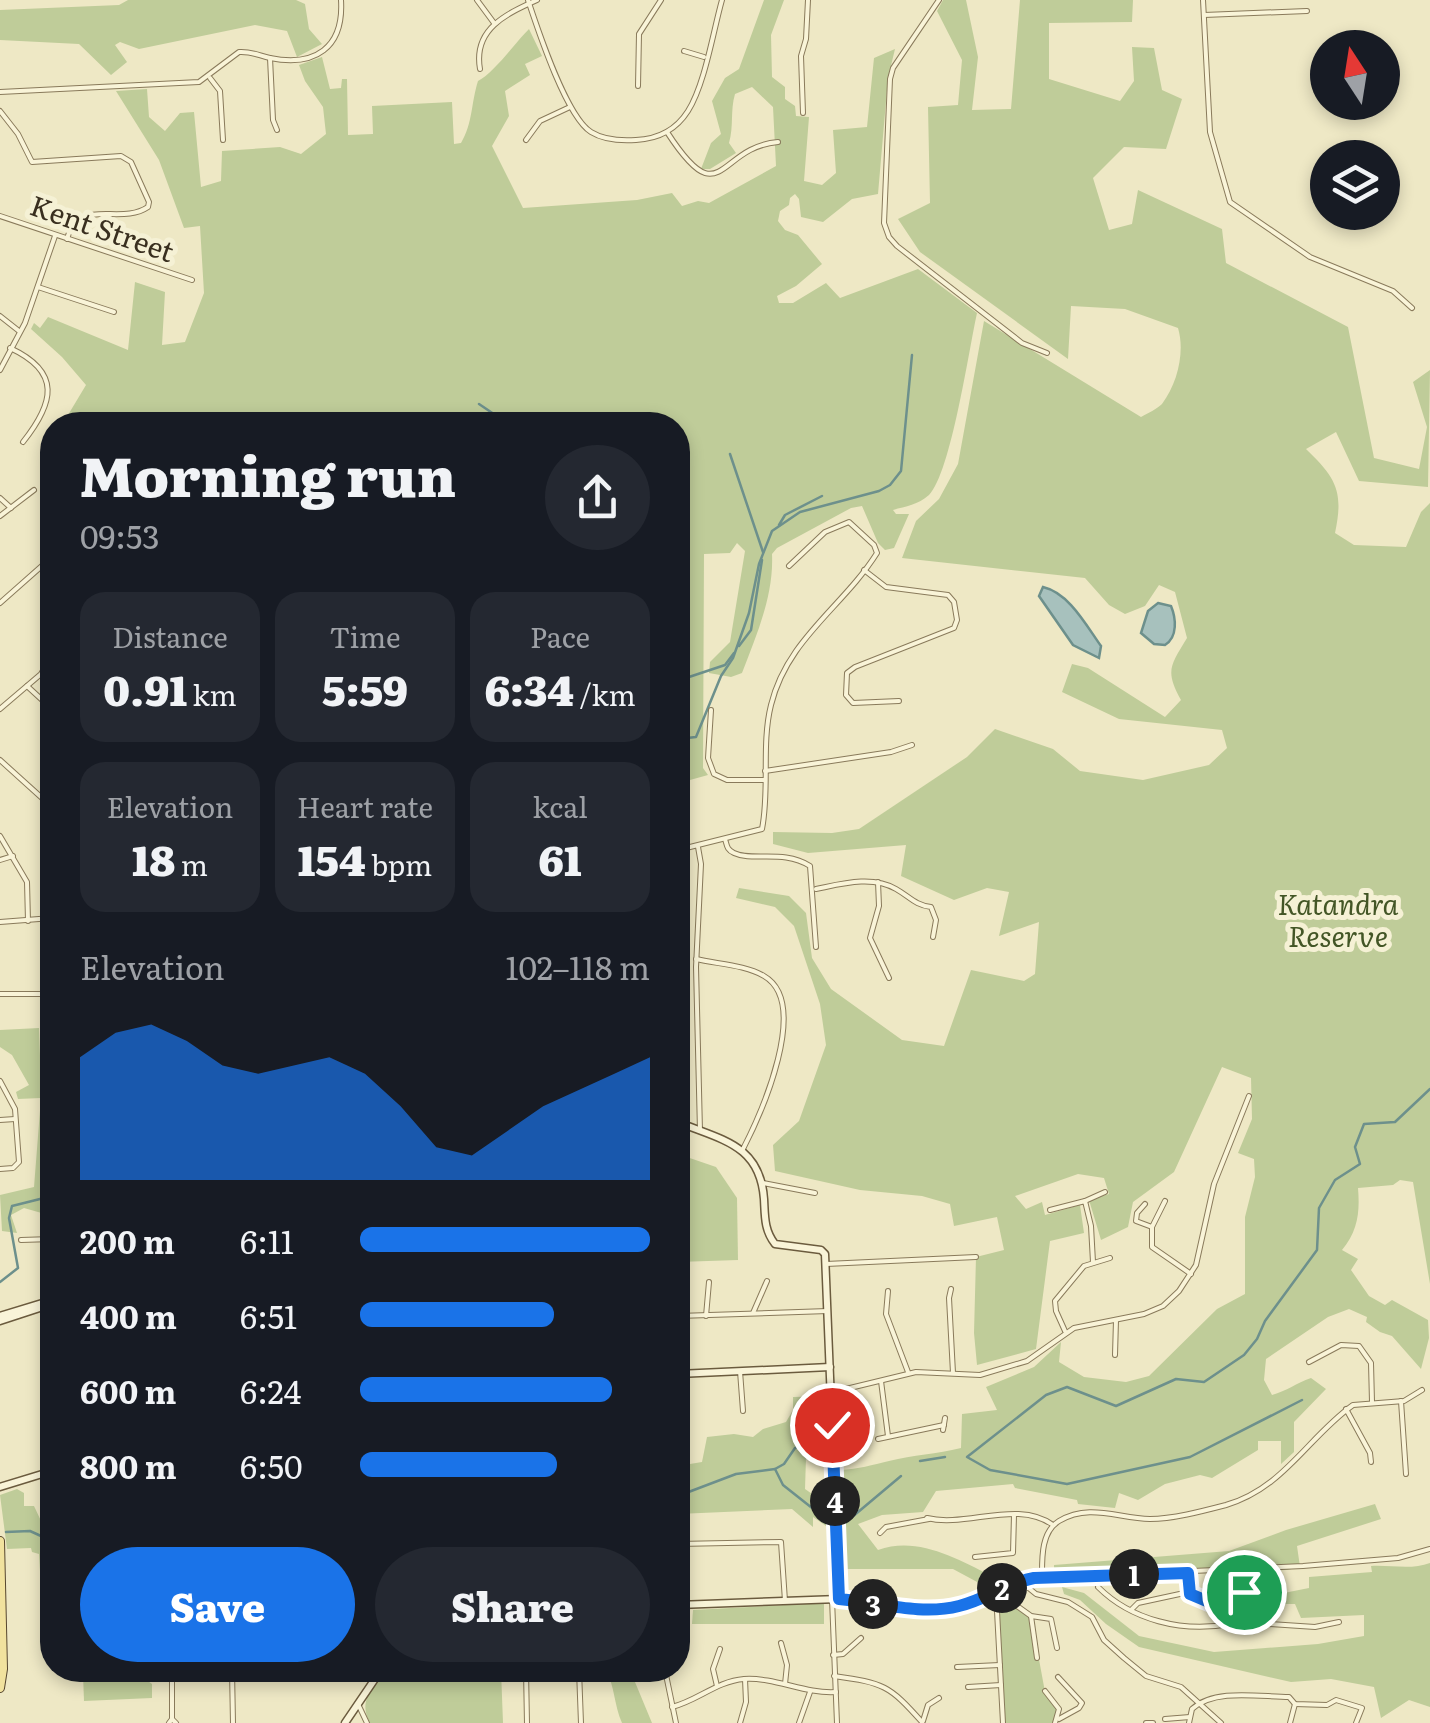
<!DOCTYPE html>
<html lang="en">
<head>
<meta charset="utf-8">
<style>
	:root { --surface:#171b24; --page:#242831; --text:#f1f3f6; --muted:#9ea1a6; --accent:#1a73e8 }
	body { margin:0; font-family:Literata,serif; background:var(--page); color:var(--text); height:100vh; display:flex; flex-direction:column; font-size:38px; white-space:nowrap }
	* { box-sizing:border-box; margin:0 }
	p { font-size:32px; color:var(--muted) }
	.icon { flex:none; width:55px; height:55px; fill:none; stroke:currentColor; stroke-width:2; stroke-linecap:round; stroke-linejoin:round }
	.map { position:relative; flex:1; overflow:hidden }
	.side { position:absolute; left:40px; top:412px; width:650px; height:1270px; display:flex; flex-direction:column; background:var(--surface); border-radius:40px; box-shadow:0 5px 15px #0003 }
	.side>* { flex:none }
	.needle { width:65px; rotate:348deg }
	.controls { position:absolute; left:1310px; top:30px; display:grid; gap:20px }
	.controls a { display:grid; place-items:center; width:90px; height:90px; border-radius:50%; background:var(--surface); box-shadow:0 5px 15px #0003; font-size:50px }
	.pin { position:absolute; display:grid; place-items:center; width:85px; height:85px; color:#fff; margin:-42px; border:5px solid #fff; border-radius:50%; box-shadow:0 2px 10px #0007 }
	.km { position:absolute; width:50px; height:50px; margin:-25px; border-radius:50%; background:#222; color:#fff; font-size:28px; line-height:50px; text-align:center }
	.round { display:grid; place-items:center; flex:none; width:105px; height:105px; border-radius:52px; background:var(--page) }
	.overview { display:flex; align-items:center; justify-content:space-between; height:170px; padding:0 40px }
	h1 { font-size:55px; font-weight:800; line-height:75px }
	.figures { display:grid; grid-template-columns:repeat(3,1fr); gap:15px; height:170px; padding:10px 40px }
	.figures div { display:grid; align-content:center; border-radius:25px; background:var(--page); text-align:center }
	.figures b { font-size:42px; font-weight:800 }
	.figures small { font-size:28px; font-weight:400 }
	.figures p { font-size:28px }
	.chart { height:280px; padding:20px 40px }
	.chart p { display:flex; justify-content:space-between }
	.chart svg { width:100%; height:180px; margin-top:10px; fill:var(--accent); opacity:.7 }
	.cta { display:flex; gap:20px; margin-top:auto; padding:20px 40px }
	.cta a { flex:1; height:115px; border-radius:60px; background:var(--accent); color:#fff; font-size:40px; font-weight:800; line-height:115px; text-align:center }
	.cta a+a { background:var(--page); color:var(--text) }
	ul { padding:0 40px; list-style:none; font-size:32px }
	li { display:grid; grid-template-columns:160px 120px 1fr; align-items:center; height:75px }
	li i { height:25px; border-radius:12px; background:var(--accent) }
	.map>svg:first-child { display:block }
	.green { fill:#bfcc99 }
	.water { fill:#a7c1bd; stroke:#6d908c; stroke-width:2.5 }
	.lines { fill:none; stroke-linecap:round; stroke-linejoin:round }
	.stream { stroke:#6d908c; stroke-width:2.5 }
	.street-casing { stroke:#897a5b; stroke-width:6 }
	.secondary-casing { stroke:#6b5b3e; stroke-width:9 }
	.primary-casing { stroke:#57472f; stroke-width:10 }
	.street { stroke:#f9f4d8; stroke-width:4 }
	.secondary { stroke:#f9f4d8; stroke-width:6 }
	.primary { stroke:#f1e29e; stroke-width:8 }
	.route-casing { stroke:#fff; stroke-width:20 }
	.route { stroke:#1a73e8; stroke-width:12 }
	.labels { text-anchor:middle; stroke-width:10; stroke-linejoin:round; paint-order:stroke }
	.street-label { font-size:28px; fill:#392f1f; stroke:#f5f1d5 }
	.park-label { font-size:28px; font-style:italic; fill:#435626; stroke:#f5f1d5 }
</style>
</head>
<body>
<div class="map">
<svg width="1430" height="1723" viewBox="0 0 1430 1723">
	<rect width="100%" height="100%" fill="#eee8c5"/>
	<!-- green -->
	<g class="green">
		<path d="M128,0H296L305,4L309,29L322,44L297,57L287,31L255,25L139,49L120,42L115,45L127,62L111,75L79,44L0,40V10L119,5Z"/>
		<path d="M764,0H784L771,35L772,77L785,87V99L795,106L796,116L809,117L804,181L822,185L836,173L833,130L867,127L874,58L895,49L888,78L878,194L852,199L823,222L801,217L799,199L795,194L790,198L789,205L780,211L778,221L785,230L798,235L822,264L796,286L777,296L779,303H793L826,283L840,298L918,269L977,313C969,349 951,473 929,495C918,505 906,506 893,510L896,514H909L894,548L885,550L878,543L862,506L851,508L777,548L772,554C774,596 756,636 742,673L731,677L709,673L710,662L730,642L745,551L737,543L730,553L704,554L703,768L708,775L690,780V776L678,777V425H241L239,422L222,425H62L86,385L62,357L31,329L34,323L40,328L48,317L128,350L135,282L165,292L162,345L185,342L204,293L200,226L184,228L159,160L116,91L147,89L149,117L165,131L180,113L194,112L201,187L221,181L222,151L280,147L301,154L326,134L323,107L305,81L299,65L322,57L330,89L341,88L342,79H347L348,135L373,134L372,106L452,102L454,144L461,143C473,123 471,103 478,81C494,73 515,43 529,29L542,56L525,64L530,75L505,91L509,116L492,146L523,208L637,200L672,193L682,206L698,201L709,203L776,166L773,107L752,87L735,94C730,111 734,126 729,143L736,153L710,169H701L711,143L721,134L712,101L725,78L739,69Z"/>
		<path d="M943,0H966L978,57L972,110L1011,109L1020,0H1133L1132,22L1049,23V79L1120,101L1134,81L1132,47L1154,48L1162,90L1182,99L1166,149L1124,147L1093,178L1109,230L1132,224L1138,190L1222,229L1226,263L1348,327L1374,458L1419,469L1427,427L1413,382L1430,370L1428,487L1359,481L1336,432L1306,449C1336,478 1344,491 1335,533L1354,545L1406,547L1421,512L1430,503V1284L1413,1182L1400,1180L1393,1185L1358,1188C1360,1212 1358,1231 1342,1250L1358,1259L1351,1270L1369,1296L1385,1305L1392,1300L1428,1320L1429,1338L1421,1369L1392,1336L1380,1332L1366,1322L1367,1317L1349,1309L1328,1317L1266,1359L1264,1380L1272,1395C1287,1391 1296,1383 1311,1378L1326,1389L1294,1422V1452L1281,1464V1441H1258V1450L1212,1478L1200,1475L1165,1484L1138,1500L1119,1493L1115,1508L1078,1504L1077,1500L1015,1488L1013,1484L936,1491L923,1512L882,1515L858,1524L878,1550C917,1536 955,1558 990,1575L979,1583L953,1569H844L840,1470C859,1469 872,1465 889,1461C913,1455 937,1454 961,1448L962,1414L997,1410L986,1387L1034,1367L1061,1342L1059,1362L1084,1377L1126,1382L1149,1376L1217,1309L1245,1294V1217L1255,1177L1254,1159L1238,1153L1252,1119L1251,1078L1222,1067L1174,1172L1133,1202L1128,1227L1101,1240L1089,1200L1109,1194L1104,1178L1078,1174L1015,1196L1026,1209L1042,1202L1045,1215L1080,1205L1084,1233L1050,1241L1036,1349L977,1365L974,1333L976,1257L1004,1250L997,1217L954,1226L950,1204L922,1196L860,1190L775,1171L773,1145L799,1121L826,1045L820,1004L794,926L775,907L736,898L739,888L789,896L806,913L812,958L831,989L902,1040L944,1046L971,970L1024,981L1035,974L1039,922L999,936L1009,892L987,888L954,900L901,876L906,845L808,853L773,844V832L832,833L859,829L967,757L995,729L1053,749L1080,771L1143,780L1209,765L1227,748L1222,730L1119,719L1062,692L1072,664L1088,668L1165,717L1181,700C1165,671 1170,666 1187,638L1175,592L1159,585L1145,606L1125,614L1109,605L1085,578L902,558L916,521L939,499L958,464L984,321L1141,417C1148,413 1157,409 1162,404C1178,383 1185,351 1178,328L1125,309L1071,306L1068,359L920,252L898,219L930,203L928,107L958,105L962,60L937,11Z"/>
		<path d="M39,1028L40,1056H52V1216L24,1208L11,1215L17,1233L2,1231L0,1195L34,1187L41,1098L18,1099L16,1092L29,1085L12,1055L0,1047V1030Z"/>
		<path d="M678,1154L716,1167L737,1198L738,1260L678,1262Z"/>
		<path d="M828,1396L829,1451L806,1458L805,1489L828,1505L829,1528L813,1517V1527L792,1509L678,1514V1466L702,1462L707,1437L734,1434L753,1437L763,1429L786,1422L793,1410V1397Z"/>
		<path d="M17,1489L24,1493V1506H34L42,1523L52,1518V1571H40L39,1554L32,1552L31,1548L7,1549L0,1495Z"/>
		<path d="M1375,1504L1381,1519L1297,1546L1300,1567L1287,1570L1054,1576V1565L1229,1551L1286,1530Z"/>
		<path d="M1430,1563V1707L1409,1700L1381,1718L1374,1687L1331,1679L1291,1682L1139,1647L1106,1624L1080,1600L1064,1594L1062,1587L1084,1593L1139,1636L1214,1652L1318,1644L1364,1636V1615L1301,1618L1295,1604H1260L1259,1598L1309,1588V1577L1372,1572L1371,1566C1392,1565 1412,1570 1430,1563Z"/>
		<path d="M824,1603V1624H692L693,1610Z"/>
		<path d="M996,1605L1017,1606L1031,1616L1045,1692L1059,1709L1055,1723H1003Z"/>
		<path d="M386,1670H501L503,1723H370C358,1700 372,1689 386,1670Z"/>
		<path d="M606,1670H630L652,1723H622C614,1705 615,1687 606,1670Z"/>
		<path d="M83,1674H138L152,1684V1698L84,1701Z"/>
	</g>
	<!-- water -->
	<g class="water">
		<path d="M1043,587C1069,593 1086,625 1101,646L1099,658L1073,645L1039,596Z"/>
		<path d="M1158,603L1171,606C1176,618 1178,637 1165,645L1154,644L1141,633L1148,611Z"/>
	</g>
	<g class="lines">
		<!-- stream -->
		<g class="stream">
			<path d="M479,404L510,425"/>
			<path d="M730,454L763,552"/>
			<path d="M779,525L785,515L822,496"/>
			<path d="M678,636C687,668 683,701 678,734"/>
			<path d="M739,646L751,630L762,560"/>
			<path d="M683,679L725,665L734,653"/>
			<path d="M678,739L696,737L721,676L733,658L749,613L759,564L772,531L800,512L879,491L890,485L901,471L912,355"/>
			<path d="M678,828L688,827"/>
			<path d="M52,1136V1141"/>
			<path d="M0,1282L18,1268L9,1218L12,1206L52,1196"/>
			<path d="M1302,1400L1190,1457L1067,1484L990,1470L967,1457L1046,1395L1067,1387L1116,1406L1176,1379L1204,1382L1244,1355L1257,1339L1265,1321L1317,1250L1319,1208L1335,1180L1360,1164L1355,1147L1364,1124L1395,1122L1430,1089"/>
			<path d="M920,1461L945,1457"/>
			<path d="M775,1469L784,1464L795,1448L827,1438"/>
			<path d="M678,1496L736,1474L775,1469L783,1485L831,1523"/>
			<path d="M839,1523H845L901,1476"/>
			<path d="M6,1532L30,1531L52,1541"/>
		</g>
		<!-- street casing -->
		<g class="street-casing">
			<g id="street">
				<path d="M477,0L494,23"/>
				<path d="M528,0C538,30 566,116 591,132C604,140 621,141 636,140C657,139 676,130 688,111C705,84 713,32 722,0"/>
				<path d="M939,0L893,68L890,79L884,223L889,237L897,246L1022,343L1047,353"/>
				<path d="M1203,0L1210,132L1230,202L1310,257L1393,291L1412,308"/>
				<path d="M1204,15L1307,11"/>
				<path d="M684,51L704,57"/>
				<path d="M270,58L273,120L277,130"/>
				<path d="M480,69C473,29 506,14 537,0"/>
				<path d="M210,78L220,91L223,140"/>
				<path d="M638,86L639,34L661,0"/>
				<path d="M0,92L199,82L239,52C251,51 260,56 270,58C315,67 344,48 341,0"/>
				<path d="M0,111L18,134L32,162L121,156L131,162L149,202L148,207C120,226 78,196 67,239"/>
				<path d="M803,113L801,56L806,39L808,0"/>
				<path d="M667,132C722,217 717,147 778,142"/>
				<path d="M526,140L540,121L570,107"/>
				<path d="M0,216L192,280"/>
				<path d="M38,287L114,312"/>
				<path d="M0,316L19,331"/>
				<path d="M10,348C62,372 54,403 23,442"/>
				<path d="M0,370L25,323L55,236"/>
				<path d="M0,498L11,508"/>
				<path d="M0,516L34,490"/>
				<path d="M864,570L886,587L948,595L954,602L957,620L954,628L855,667L847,673L846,695L853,703L899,701"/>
				<path d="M0,603L52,557"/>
				<path d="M27,686L52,709"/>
				<path d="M0,709L41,674L52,655"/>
				<path d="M711,710L708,758L714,774L727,780H765"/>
				<path d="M0,760L52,807"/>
				<path d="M765,771L891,752L912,745"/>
				<path d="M0,836L27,882L28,921"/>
				<path d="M725,839C727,846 727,850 734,853C753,862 783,849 810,866L816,947"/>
				<path d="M698,847L701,864L696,967L700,1131"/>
				<path d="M678,850L762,829C770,789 761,745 771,705C787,639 843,607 877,553L874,545L849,522L825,532L789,566"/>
				<path d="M0,860L13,856"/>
				<path d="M878,882L879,906L870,938L889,978"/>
				<path d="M816,889C841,884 872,875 896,889C910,897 915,905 931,907L936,920L933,937"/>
				<path d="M0,922L52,918"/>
				<path d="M696,959C717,964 746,965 764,976C811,1003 761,1114 743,1149"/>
				<path d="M0,994H52"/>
				<path d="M0,1081L15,1109L19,1162L13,1168L0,1169"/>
				<path d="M0,1120L15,1119"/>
				<path d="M763,1183L815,1193"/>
				<path d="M1085,1201L1105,1192"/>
				<path d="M1165,1201L1152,1227V1247L1191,1274"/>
				<path d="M1145,1204L1137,1213L1136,1221L1152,1227"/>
				<path d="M1050,1210L1085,1201L1091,1226L1093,1262"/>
				<path d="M21,1240L52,1239"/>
				<path d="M826,1264L976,1257"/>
				<path d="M951,1289L949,1298L953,1373"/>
				<path d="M888,1291L886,1314L908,1372"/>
				<path d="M753,1313L767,1281"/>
				<path d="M678,1316L828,1311"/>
				<path d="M706,1316L709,1282"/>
				<path d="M1065,1331L1056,1311L1055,1301L1084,1266L1110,1258"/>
				<path d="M1115,1355L1116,1320"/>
				<path d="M1309,1362L1341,1345L1359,1346L1371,1363L1372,1402"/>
				<path d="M740,1371L743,1411"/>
				<path d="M881,1381L888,1436"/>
				<path d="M832,1389L850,1388L916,1372L980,1375L1027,1361L1074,1328L1144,1314L1163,1306L1179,1291L1196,1265L1214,1184L1249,1096"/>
				<path d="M1401,1401L1406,1474"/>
				<path d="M1346,1409L1370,1453L1371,1462"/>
				<path d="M46,1418L52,1416"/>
				<path d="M943,1430L945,1418"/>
				<path d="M878,1439L944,1425"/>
				<path d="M927,1518C966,1528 1018,1499 1053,1525"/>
				<path d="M880,1533L886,1527L929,1519"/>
				<path d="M678,1544L781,1542L785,1601"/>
				<path d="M975,1557L1013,1553L1014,1515"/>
				<path d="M1188,1575L1190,1594L1253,1623L1315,1627L1339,1622"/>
				<path d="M1042,1577C1042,1558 1041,1532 1059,1521C1089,1503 1117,1518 1150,1519C1173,1519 1203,1511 1226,1505C1284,1488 1308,1437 1353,1405L1404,1401L1422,1390"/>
				<path d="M1020,1581L1036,1594L1068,1602L1092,1617L1104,1640L1124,1658L1146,1676L1181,1687L1221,1723"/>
				<path d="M1098,1587C1131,1620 1183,1633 1229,1624L1235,1615"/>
				<path d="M991,1593L997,1611L1003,1723"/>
				<path d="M832,1599L837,1723"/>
				<path d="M839,1599L947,1608L1034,1578L1303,1566L1398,1558L1430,1549"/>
				<path d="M1209,1602L1222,1593L1261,1591"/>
				<path d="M996,1605L1017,1606L1031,1616L1051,1619L1057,1648"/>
				<path d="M1131,1610L1138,1603L1189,1592"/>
				<path d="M1031,1616L1037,1658"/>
				<path d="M781,1643L787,1665L785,1684"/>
				<path d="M833,1655L843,1654L861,1638"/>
				<path d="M957,1667L1000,1665"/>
				<path d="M78,1670H119"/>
				<path d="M172,1670V1719"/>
				<path d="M232,1670L233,1723"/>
				<path d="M526,1670L527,1723"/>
				<path d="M579,1670L581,1723"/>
				<path d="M665,1670L676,1723"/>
				<path d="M834,1676C884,1683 889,1685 922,1722"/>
				<path d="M1058,1677L1082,1703L1079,1708L1059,1719"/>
				<path d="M717,1686L713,1669L720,1649"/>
				<path d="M968,1687L1001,1685"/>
				<path d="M1045,1691L1059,1709L1055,1723"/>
				<path d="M358,1704L367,1723"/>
				<path d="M672,1707C697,1701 717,1681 744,1679C776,1677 804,1694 836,1692"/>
				<path d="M1165,1719L1190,1717"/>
				<path d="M923,1721L928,1705L939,1698"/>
				<path d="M169,1723L172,1719L176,1723"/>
				<path d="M740,1723L746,1702L745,1679"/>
				<path d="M799,1723L810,1692"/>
				<path d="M1146,1723H1153"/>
				<path d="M1189,1723L1192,1709C1215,1688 1260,1697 1289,1697L1295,1704L1327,1705L1336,1700L1362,1708L1356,1723"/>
				<path d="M1290,1723L1295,1704"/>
			</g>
		</g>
		<!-- secondary casing -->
		<g class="secondary-casing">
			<g id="secondary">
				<path d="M678,1122C721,1140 760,1144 764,1199C765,1216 764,1230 775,1244L821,1250L825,1254L839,1599L678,1605"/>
				<path d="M0,1316L52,1300"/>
				<path d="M0,1321L52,1304"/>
				<path d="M678,1374L830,1367"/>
				<path d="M0,1487L52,1471"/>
				<path d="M345,1723L381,1670"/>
			</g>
		</g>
		<!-- primary casing -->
		<g class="primary-casing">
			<path id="primary" d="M0,1541L3,1669L0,1688"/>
		</g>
		<!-- street -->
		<use href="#street" class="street"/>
		<!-- secondary -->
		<use href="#secondary" class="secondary"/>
		<!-- primary -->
		<use href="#primary" class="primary"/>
	</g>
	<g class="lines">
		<!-- route casing -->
		<g class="route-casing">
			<path id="route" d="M832,1425L839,1599C878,1602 920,1616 959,1606C985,1600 1007,1583 1034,1578L1188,1573L1190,1594L1209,1602L1222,1593L1244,1592"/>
		</g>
		<!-- route -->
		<use href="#route" class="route"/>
	</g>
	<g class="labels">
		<!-- street labels -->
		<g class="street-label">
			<text transform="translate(102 229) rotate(19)" y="10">Kent Street</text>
		</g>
		<!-- park labels -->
		<g class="park-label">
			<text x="1338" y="915">Katandra<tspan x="1338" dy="32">Reserve</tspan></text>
		</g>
	</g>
</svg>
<div class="controls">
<a><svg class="needle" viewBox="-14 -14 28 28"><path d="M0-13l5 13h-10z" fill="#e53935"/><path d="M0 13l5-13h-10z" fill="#9ea1a6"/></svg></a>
<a><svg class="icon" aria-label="layers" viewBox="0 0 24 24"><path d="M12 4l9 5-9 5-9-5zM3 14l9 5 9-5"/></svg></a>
</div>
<div class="pin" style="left:1244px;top:1592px;background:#1e9e55"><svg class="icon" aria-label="arrive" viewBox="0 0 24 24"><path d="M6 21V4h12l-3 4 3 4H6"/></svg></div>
<div class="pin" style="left:832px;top:1425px;background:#d93025"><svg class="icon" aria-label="check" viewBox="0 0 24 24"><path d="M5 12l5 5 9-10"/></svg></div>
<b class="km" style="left:1134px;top:1574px">1</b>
<b class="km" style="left:1002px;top:1588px">2</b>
<b class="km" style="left:873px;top:1604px">3</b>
<b class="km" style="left:835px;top:1501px">4</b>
<section class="side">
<div class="overview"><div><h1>Morning run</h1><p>09:53</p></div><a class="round"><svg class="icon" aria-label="share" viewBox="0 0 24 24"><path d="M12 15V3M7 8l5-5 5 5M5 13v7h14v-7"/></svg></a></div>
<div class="figures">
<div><p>Distance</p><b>0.91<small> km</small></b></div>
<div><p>Time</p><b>5:59</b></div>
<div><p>Pace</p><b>6:34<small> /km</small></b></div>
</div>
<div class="figures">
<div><p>Elevation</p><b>18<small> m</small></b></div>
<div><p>Heart rate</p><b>154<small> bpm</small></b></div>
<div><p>kcal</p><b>61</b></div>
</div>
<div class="chart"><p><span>Elevation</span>102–118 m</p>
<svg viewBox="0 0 160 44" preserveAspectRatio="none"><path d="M0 44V14L10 8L20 6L30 10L40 16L50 18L60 16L70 14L80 18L90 26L100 36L110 38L120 32L130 26L140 22L150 18L160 14V44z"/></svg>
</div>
<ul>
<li><b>200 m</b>6:11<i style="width:100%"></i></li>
<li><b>400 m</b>6:51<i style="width:67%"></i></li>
<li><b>600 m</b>6:24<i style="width:87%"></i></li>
<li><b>800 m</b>6:50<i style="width:68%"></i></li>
</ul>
<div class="cta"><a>Save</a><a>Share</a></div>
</section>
</div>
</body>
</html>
